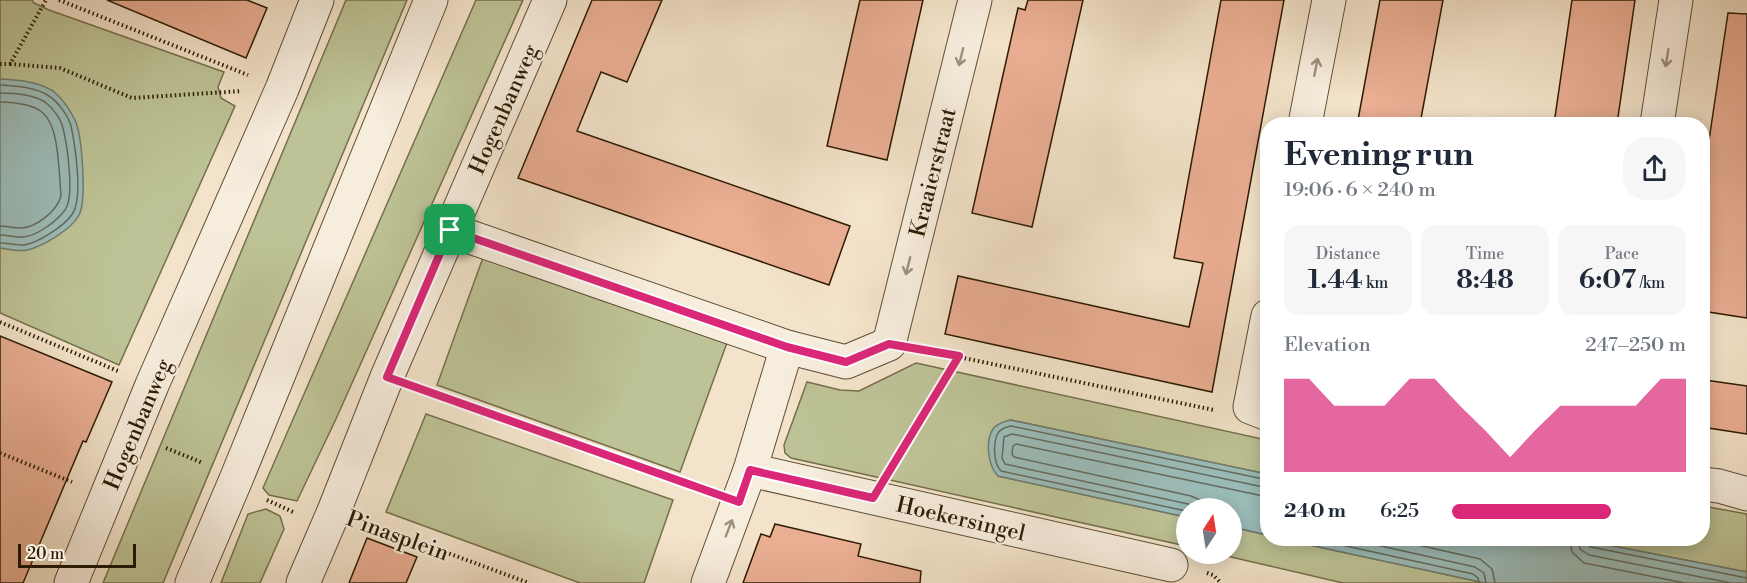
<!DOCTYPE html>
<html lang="en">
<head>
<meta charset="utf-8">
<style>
	:root { --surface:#fff; --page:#f6f6f7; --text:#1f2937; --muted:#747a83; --accent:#db2777 }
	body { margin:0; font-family:"Libre Bodoni",serif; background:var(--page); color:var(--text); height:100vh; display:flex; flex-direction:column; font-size:22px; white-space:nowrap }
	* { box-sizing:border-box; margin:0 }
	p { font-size:20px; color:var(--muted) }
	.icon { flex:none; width:33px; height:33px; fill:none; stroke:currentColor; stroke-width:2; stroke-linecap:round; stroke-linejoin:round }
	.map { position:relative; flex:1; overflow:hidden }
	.drawer { position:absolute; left:1260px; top:117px; width:450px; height:429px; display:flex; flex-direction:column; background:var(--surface); border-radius:24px; box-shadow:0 3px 15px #0003 }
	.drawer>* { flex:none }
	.needle { width:39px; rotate:12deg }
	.fabs { position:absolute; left:1176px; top:498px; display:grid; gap:12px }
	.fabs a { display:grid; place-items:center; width:66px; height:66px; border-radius:50%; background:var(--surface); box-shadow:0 3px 15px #0003; font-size:30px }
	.scale { position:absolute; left:18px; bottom:15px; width:118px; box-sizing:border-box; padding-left:6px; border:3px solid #2d1c03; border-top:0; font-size:16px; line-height:21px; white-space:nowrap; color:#2d1c03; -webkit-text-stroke:4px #f7eddd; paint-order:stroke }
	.pin { position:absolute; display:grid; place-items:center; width:51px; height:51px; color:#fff; margin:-26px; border-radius:12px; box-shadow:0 3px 9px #0006 }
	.round { display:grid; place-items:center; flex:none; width:63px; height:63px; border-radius:24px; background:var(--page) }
	.overview { display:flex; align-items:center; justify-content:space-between; height:102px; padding:0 24px }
	h1 { font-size:33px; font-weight:700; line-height:45px }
	.figures { display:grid; grid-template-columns:repeat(3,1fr); gap:9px; height:102px; padding:6px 24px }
	.figures div { display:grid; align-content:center; border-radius:15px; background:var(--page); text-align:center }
	.figures b { font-size:26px; font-weight:700 }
	.figures small { font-size:16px; font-weight:400 }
	.figures p { font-size:16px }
	.chart { height:168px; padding:12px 24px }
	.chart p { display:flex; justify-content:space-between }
	.chart svg { width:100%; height:108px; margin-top:6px; fill:var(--accent); opacity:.7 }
	ul { padding:0 24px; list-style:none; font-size:20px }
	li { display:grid; grid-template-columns:96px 72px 1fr; align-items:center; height:45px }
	li i { height:15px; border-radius:8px; background:var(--accent) }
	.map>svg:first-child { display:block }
	.green { fill:#bdc396; stroke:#75704c; stroke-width:1.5 }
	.water { fill:#9cbdba; stroke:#707d71; stroke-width:1.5 }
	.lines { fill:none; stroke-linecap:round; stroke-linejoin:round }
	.shore { stroke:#646c5e; stroke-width:1.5 }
	.building { fill:#eaae93; stroke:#2d1c03; stroke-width:1.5 }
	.minor-casing { stroke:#5e4e35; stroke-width:35 }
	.path { stroke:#2d1c03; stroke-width:4; stroke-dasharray:1.5 3; stroke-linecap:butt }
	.minor { stroke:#f7eddd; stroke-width:33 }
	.oneway { stroke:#9c8f7b }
	.route-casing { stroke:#fff; stroke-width:12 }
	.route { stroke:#db2777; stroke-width:8 }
	.labels { text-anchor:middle; stroke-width:4.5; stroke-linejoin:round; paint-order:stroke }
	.street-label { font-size:22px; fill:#2d1c03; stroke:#f7eddd }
</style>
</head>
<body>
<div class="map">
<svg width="1747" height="583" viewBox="0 0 1747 583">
	<rect width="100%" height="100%" fill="#f3e3ca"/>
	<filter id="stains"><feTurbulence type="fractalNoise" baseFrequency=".00333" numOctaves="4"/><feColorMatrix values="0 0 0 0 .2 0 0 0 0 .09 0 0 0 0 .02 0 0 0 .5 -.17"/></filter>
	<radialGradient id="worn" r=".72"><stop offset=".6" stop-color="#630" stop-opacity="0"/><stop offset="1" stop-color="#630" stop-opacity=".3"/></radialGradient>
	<!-- green -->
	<g class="green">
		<path d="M0,0H32L34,3L49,10L224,72L218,87L221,98L235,106L119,365L0,313Z"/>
		<path d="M346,0H407L163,583H103Z"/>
		<path d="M476,0H523L336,419L297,501L269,495L263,488Z"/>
		<path d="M485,252L728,340L680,472L437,385Z"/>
		<path d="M916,363L1267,440V474L1011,420L998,476L1186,517V546L791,458L785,453L784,445L807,382L840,390L859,391Z"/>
		<path d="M426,414L673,500L644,583H580L386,512Z"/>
		<path d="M1703,506L1747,514V572L1577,539L1702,538Z"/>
		<path d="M266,509L280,516L284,529L260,583H221L248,514Z"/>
		<path d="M1232,527L1267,535L1268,538L1282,539L1485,583H1343L1218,554H1232Z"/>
	</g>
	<!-- water -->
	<g class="water">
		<path d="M0,79C18,80 37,81 53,91C62,98 70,110 75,120C82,135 87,200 79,215C72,229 42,247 27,250C19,252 8,249 0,248Z"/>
		<path d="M1010,420L1267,474V535L1232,527V508H1186V517L998,476C988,466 985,441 993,429C997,423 1004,422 1010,420Z"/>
		<path d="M1282,539H1577L1747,572V583H1485Z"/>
	</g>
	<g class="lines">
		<!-- shore -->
		<g class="shore">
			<path d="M0,85C17,86 35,87 49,96C58,102 68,115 71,126C75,144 83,197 73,213C66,225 37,244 23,245C16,245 7,243 0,243"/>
			<path d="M0,93C15,93 32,94 45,102C53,108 61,119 63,128C67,144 75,197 65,210C57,221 37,236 23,237C16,238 7,235 0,235"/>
			<path d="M0,102C38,103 52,110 57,149C59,164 60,180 61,196C57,211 36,228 20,228C13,228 7,226 0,226"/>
			<path d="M1196,508L1188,504L1005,464L1002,458L1004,437L1012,434L1268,488"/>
			<path d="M1207,508L1200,500L1191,496L1014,457L1012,454L1013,446L1016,444L1268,497"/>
			<path d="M1186,511L1001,471C993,463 993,442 998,433C1001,428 1007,427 1011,426L1268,480"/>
			<path d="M1310,538L1473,574L1478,578L1479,583"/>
			<path d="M1345,538L1475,567L1484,573L1486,583"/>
			<path d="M1387,538L1480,559L1492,569L1495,583"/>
			<path d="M1569,538L1572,552L1584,563L1685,583"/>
			<path d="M1578,538L1580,549L1589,555L1731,583"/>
			<path d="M1585,538L1586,544L1591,547L1747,578"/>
		</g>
	</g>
	<!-- building -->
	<g class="building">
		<path d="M107,0H247L267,8L246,58Z"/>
		<path d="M592,0H662L627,82L601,72L577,131L850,226L829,285L518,178Z"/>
		<path d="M860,0H923L887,160L827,146Z"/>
		<path d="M1028,0H1083L1032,227L972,213L1018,8L1025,10Z"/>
		<path d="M1221,0H1284L1212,392L945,334L958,276L1189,327L1203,263L1174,258Z"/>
		<path d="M1380,0H1443L1420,124H1380L1358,120Z"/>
		<path d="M1572,0H1635L1617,124H1554Z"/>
		<path d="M1728,13L1747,14V318L1702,311V187Z"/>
		<path d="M0,336L112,382L86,442L83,441L23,583H0Z"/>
		<path d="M1705,380L1747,386V434L1702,427V398Z"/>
		<path d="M775,524L861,544L858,556L921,571L920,583H743L761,534L770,537Z"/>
		<path d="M367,538L417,557L406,583H349Z"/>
	</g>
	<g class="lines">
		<!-- minor casing -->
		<g class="minor-casing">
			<g id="minor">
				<path d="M1305,124L1329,0"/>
				<path d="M1657,124L1676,0"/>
				<path d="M450,230L787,347L846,362L889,344L975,0"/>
				<path d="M1268,316L1250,407L1268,414"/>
				<path d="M750,470L1171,565"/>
				<path d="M1702,484L1719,486L1747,494"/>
				<path d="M71,583L152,385L282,89L317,0"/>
				<path d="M192,583L237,477L431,0"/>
				<path d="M303,583L334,511L387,377L550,0"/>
				<path d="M708,583L750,470L787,347"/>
			</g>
		</g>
		<!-- path -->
		<g class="path">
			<path d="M59,0L248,75"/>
			<path d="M0,64H10L46,0"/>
			<path d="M10,64L60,68L132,98L242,91"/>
			<path d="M0,322L118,371"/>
			<path d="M925,350L1214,410"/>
			<path d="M421,389L705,490"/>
			<path d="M166,448L203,463"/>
			<path d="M0,453L72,482"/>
			<path d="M893,466L959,356"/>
			<path d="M267,500L293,512"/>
			<path d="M369,524L529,583"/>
			<path d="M1207,573L1213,575L1221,583"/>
		</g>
		<!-- minor -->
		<use href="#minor" class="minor"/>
	</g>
	<!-- one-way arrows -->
	<defs><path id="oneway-shaft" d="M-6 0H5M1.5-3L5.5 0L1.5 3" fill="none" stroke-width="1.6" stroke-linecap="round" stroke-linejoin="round" transform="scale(1.5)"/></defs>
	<g class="oneway">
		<use href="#oneway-shaft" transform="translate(961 57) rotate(104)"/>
		<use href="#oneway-shaft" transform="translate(1667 58) rotate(99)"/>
		<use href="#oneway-shaft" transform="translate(1316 67) rotate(-79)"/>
		<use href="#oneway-shaft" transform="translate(908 266) rotate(104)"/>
		<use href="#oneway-shaft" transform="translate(729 528) rotate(-69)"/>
	</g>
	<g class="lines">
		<!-- route casing -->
		<g class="route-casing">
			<path id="route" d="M450,230L787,347L846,362L889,344L959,356L873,498L750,470L739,502L387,377Z"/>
		</g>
		<!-- route -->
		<use href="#route" class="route"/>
	</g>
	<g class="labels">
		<!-- street labels -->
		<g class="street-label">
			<text transform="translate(503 109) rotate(-66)" y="8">Hogenbanweg</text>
			<text transform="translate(932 172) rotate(-76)" y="8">Kraaierstraat</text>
			<text transform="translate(137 424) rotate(-67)" y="8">Hogenbanweg</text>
			<text transform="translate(961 518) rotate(13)" y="8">Hoekersingel</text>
			<text transform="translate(398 535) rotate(20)" y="8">Pinasplein</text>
		</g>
	</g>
	<rect width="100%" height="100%" filter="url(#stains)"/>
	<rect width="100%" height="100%" fill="url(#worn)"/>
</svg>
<div class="fabs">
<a><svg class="needle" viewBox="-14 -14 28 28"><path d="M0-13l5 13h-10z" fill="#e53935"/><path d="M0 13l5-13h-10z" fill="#747a83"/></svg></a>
</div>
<div class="scale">20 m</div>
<div class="pin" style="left:450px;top:230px;background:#1e9e55"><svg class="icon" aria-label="arrive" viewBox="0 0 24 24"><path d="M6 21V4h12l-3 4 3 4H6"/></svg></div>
<section class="drawer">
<div class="overview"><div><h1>Evening run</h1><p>19:06 · 6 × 240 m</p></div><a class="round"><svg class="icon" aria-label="share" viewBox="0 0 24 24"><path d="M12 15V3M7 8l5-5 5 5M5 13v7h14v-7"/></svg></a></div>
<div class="figures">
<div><p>Distance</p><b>1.44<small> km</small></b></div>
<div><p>Time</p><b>8:48</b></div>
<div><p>Pace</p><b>6:07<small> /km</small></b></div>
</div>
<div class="chart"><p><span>Elevation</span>247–250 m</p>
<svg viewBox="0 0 160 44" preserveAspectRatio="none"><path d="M0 44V6L10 6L20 17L30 17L40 17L50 6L60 6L70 17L80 27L90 38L100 27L110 17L120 17L130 17L140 17L150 6L160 6V44z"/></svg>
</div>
<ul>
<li><b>240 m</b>6:25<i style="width:68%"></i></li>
</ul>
</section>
</div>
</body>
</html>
